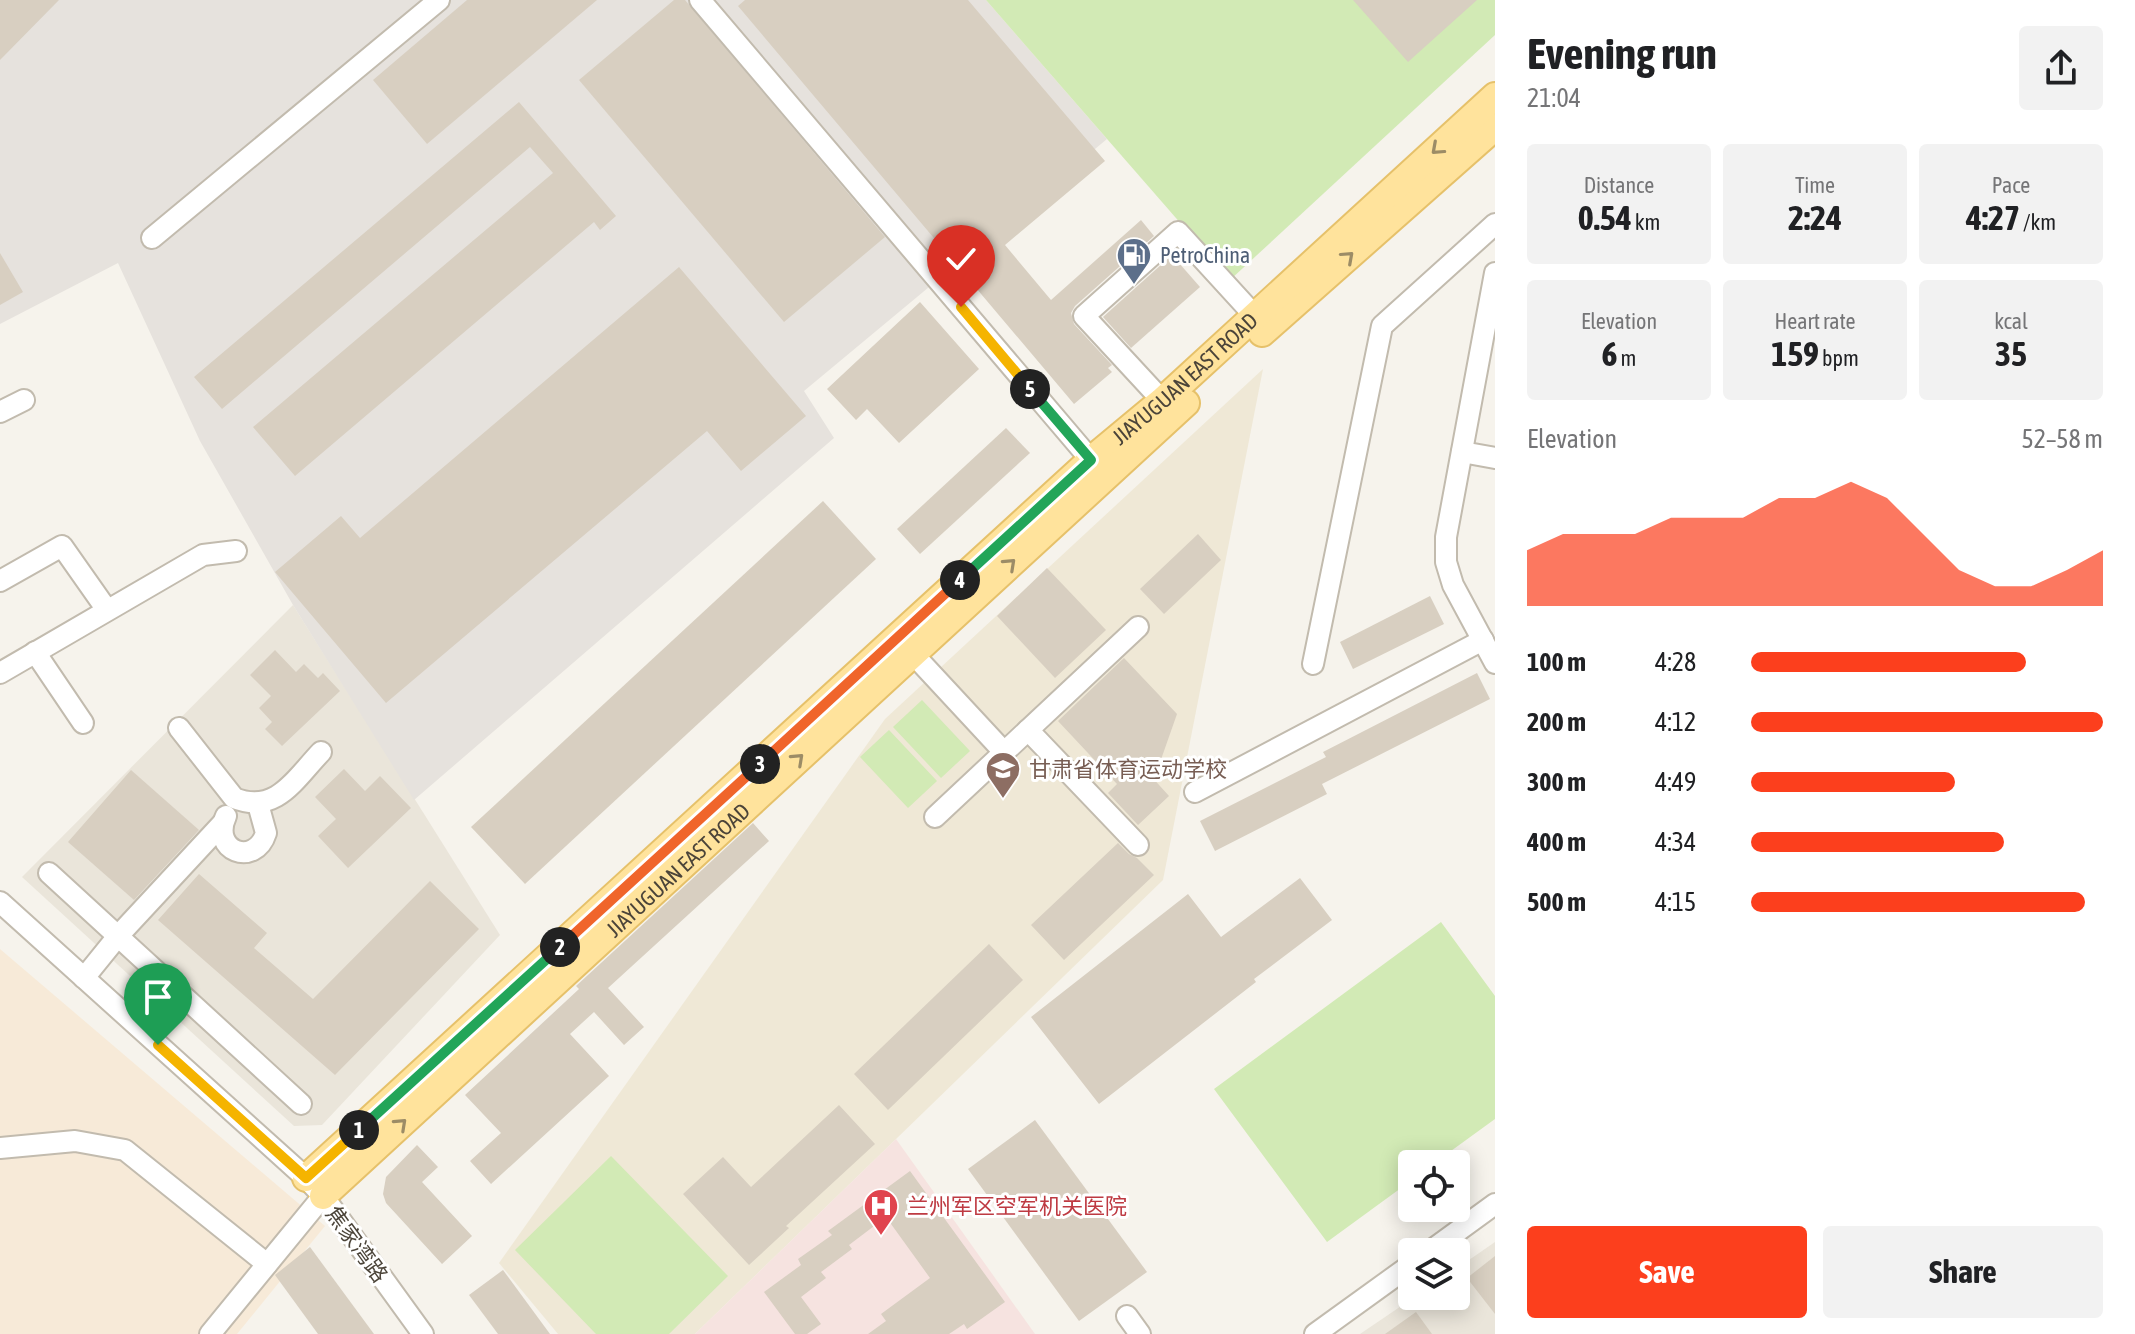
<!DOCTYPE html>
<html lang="en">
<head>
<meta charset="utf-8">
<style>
	:root { --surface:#fff; --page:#f2f2f2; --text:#202124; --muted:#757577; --accent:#fc3f1d }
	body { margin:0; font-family:"Asap Condensed","Noto Sans SC",sans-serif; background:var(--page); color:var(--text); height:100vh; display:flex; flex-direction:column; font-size:30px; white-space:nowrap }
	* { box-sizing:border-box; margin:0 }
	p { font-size:26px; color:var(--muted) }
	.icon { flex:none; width:44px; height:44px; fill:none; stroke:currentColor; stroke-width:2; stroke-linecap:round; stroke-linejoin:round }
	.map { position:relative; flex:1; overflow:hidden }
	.details { display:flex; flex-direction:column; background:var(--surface); width:640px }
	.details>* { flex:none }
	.controls { position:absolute; left:1398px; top:1150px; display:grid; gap:16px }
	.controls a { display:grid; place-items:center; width:72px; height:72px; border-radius:8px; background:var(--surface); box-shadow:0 4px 20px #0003; font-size:40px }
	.pin { position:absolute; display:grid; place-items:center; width:68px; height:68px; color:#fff; margin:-82px -34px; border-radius:50% 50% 50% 0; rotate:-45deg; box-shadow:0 0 8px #0007 }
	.pin .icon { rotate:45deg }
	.km { position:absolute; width:40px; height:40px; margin:-20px; border-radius:50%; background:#222; color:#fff; font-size:22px; line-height:40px; text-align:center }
	.round { display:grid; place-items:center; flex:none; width:84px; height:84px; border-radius:8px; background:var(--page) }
	.overview { display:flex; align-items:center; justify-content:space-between; height:136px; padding:0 32px }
	h1 { font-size:44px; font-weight:700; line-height:60px }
	.figures { display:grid; grid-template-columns:repeat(3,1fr); gap:12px; height:136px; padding:8px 32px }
	.figures div { display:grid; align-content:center; border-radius:8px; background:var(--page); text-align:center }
	.figures b { font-size:34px; font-weight:700 }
	.figures small { font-size:22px; font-weight:400 }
	.figures p { font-size:22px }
	.chart { height:224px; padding:16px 32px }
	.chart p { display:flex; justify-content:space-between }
	.chart svg { width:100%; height:144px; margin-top:8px; fill:var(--accent); opacity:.7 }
	.button { display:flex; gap:16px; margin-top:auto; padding:16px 32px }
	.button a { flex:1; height:92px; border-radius:8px; background:var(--accent); color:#fff; font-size:32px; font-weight:700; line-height:92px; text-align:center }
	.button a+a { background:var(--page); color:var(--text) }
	ul { padding:0 32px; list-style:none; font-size:26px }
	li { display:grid; grid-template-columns:128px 96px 1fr; align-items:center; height:60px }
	li i { height:20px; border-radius:10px; background:var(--accent) }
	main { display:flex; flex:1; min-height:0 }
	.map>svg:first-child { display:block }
	.residential { fill:#eae5da }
	.commercial { fill:#f7ead8 }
	.industrial { fill:#e6e2dd }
	.education { fill:#efe8d6 }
	.medical { fill:#f6e3e0 }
	.green { fill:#d2eab5 }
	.building { fill:#d8cfc1 }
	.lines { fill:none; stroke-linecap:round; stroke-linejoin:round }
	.minor-casing { stroke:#c2bbae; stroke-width:24 }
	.major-casing { stroke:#e6c16a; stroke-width:30 }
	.minor { stroke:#fff; stroke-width:20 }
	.major { stroke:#ffe39c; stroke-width:26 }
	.oneway { stroke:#9c8c66 }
	.split-1-casing { stroke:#fff; stroke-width:16 }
	.split-2-casing { stroke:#fff; stroke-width:16 }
	.split-3-casing { stroke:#fff; stroke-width:16 }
	.split-4-casing { stroke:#fff; stroke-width:16 }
	.split-5-casing { stroke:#fff; stroke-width:16 }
	.split-6-casing { stroke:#fff; stroke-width:16 }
	.split-1 { stroke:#f5b400; stroke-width:10 }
	.split-2 { stroke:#22a559; stroke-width:10 }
	.split-3 { stroke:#f0652b; stroke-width:10 }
	.split-4 { stroke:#f0652b; stroke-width:10 }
	.split-5 { stroke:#22a559; stroke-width:10 }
	.split-6 { stroke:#f5b400; stroke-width:10 }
	.labels { text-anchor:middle; stroke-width:6; stroke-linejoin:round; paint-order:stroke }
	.service-label { font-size:22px; fill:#4e5e75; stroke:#fff; text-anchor:start }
	.street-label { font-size:22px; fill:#4b4439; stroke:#fff }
	.education-label { font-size:22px; fill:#785e54; stroke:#fff; text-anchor:start }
	.health-label { font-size:22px; fill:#be3a42; stroke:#fff; text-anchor:start }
</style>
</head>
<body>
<main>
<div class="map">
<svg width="1495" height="1334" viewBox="0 0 1495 1334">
	<rect width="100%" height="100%" fill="#f6f3ec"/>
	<!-- residential -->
	<g class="residential">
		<path d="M293,605L500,935L322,1125L294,1126L22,877Z"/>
		<path d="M1495,1242V1334H1360L1416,1296H1456V1269Z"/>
	</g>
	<!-- commercial -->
	<path class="commercial" d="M0,949L325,1226L237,1334H0Z"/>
	<!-- industrial -->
	<path class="industrial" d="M0,0H986L1107,139L804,391L834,438L414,800L293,605L200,441L118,263L0,324Z"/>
	<!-- education -->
	<path class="education" d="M1263,369L1163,880L695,1334H558L499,1263L885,719Z"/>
	<!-- medical -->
	<path class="medical" d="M896,1139L1035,1334H695Z"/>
	<!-- green -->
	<g class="green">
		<path d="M986,0H1495V35L1230,280Z"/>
		<path d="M922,700L970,751L941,778L893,727Z"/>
		<path d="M889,730L937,781L908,808L860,757Z"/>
		<path d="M1441,922L1495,996V1119L1433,1164H1412V1180L1327,1242L1214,1089Z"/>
		<path d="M611,1156L728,1276L669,1334H596L515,1250Z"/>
	</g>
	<!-- building -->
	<g class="building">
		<path d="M0,0H59L0,60Z"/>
		<path d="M467,0H597L427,144L373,80Z"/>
		<path d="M674,0H685L885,237L784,322L579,80Z"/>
		<path d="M745,0H968L1105,161L1005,245L1051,300L1141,220L1154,236L1075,306L1071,313L1074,324L1112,365L1108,368L1112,372L1074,404L738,6Z"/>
		<path d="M1353,0H1477L1408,62Z"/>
		<path d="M519,102L616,216L600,230L594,222L295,476L253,427L553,173L530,147L222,409L194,377Z"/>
		<path d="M0,253L23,292L0,305Z"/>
		<path d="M1172,255L1200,287L1131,348L1103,317Z"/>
		<path d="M679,267L806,416L741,471L707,431L386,703L275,572L341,516L360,538Z"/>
		<path d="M920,302L979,369L899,443L867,409L856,420L827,389Z"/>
		<path d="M1006,428L1030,453L920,554L897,529Z"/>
		<path d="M823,501L876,559L525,884L471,827Z"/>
		<path d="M1198,534L1221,560L1164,614L1140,589Z"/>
		<path d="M1047,568L1106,630L1055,678L997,616Z"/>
		<path d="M1430,596L1444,624L1353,669L1340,642Z"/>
		<path d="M275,650L296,672L304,664L318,678L323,673L340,691L282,746L265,729L272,722L259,708L271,696L250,675Z"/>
		<path d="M1124,658L1177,714L1158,768L1150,775L1169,796L1138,825L1108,793L1117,784L1058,721Z"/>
		<path d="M1477,673L1490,699L1322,784L1327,794L1215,851L1200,821L1326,757L1323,752Z"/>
		<path d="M344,769L365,791L380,776L411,808L348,868L318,836L336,819L315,797Z"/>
		<path d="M131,770L199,830L134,900L68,842Z"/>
		<path d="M753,823L769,841L608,988L644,1027L624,1045L594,1012L570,1034L609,1076L491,1184L470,1161L501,1133L465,1095L579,989L576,986Z"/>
		<path d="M1118,843L1129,854L1137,858L1154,875L1064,960L1031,925Z"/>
		<path d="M199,874L267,933L254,948L313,999L430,881L479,929L335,1075L158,920Z"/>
		<path d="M1300,878L1332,920L1254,979L1256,982L1099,1104L1031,1017L1188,894L1221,937Z"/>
		<path d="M989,944L1023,980L888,1110L854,1074Z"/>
		<path d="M839,1105L875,1144L786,1226L789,1228L749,1265L683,1194L723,1157L751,1187Z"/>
		<path d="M1035,1120L1147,1272L1079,1321L968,1169Z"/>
		<path d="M417,1145L438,1167L422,1182L472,1236L442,1264L386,1203L383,1194L386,1177Z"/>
		<path d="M910,1171L1005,1302L967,1329L964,1324L949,1334H868L886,1321L881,1314L930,1278L886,1217L849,1245L852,1249L821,1272L826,1278L801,1297L821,1324L807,1334H795L764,1292L801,1265L798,1259L832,1235L828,1231Z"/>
		<path d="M310,1247L374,1334H318L275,1275Z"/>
		<path d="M1495,1256V1314L1467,1278Z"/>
		<path d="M503,1270L550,1334H498L469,1295Z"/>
		<path d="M1416,1312L1432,1334H1385Z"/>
	</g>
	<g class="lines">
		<!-- minor casing -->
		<g class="minor-casing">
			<g id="minor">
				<path d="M700,0L1091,460"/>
				<path d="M152,238L439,0"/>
				<path d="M1495,273L1446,537V562L1453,585L1495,663"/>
				<path d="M1170,409L1084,316L1178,232L1264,326"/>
				<path d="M0,412L24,400"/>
				<path d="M1462,452L1495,458"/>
				<path d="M0,581L62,546L107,610"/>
				<path d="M35,652L83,723"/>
				<path d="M913,654L1004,752"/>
				<path d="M1313,664L1382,326L1495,224"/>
				<path d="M0,673L203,555L236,551"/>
				<path d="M179,728L234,798C276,815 295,779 321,752"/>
				<path d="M1028,730L1138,845"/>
				<path d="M1195,792L1483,640"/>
				<path d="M226,816C210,851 255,868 266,833L258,804"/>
				<path d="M935,817L1138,627"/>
				<path d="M49,873L301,1104"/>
				<path d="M0,902L306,1178L323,1196L423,1334"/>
				<path d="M84,978L118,936L222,824"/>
				<path d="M0,1148L75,1141L125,1150L267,1264"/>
				<path d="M1429,1252L1495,1204"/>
				<path d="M1127,1316L1140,1334"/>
				<path d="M210,1334L323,1196"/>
				<path d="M1315,1334L1412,1264"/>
			</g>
		</g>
		<!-- major casing -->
		<g class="major-casing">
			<g id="major">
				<path d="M1262,333L1495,127"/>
				<path id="s1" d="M306,1178L1091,460L1162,401L1495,96"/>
				<path id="s2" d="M323,1196L1186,403"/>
			</g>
		</g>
		<!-- minor -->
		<use href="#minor" class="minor"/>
		<!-- major -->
		<use href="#major" class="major"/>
	</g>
	<!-- one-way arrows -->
	<defs><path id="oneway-chevron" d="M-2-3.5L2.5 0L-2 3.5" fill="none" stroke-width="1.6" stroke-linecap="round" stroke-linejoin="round" transform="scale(2)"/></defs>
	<g class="oneway">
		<use href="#oneway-chevron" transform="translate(1437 149) rotate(138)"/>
		<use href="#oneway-chevron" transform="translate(1348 257) rotate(-42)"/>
		<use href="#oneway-chevron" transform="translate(1010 564) rotate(-43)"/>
		<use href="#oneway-chevron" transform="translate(798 759) rotate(-43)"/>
		<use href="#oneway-chevron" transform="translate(401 1124) rotate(-43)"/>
	</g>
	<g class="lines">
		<!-- split-1 casing -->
		<g class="split-1-casing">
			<path id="split-1" d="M158,1045L306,1178L359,1130"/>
		</g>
		<!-- split-2 casing -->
		<g class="split-2-casing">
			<path id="split-2" d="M359,1130L560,947"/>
		</g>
		<!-- split-3 casing -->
		<g class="split-3-casing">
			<path id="split-3" d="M560,947L760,764"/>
		</g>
		<!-- split-4 casing -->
		<g class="split-4-casing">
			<path id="split-4" d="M760,764L960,580"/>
		</g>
		<!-- split-5 casing -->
		<g class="split-5-casing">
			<path id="split-5" d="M960,580L1091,460L1030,389"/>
		</g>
		<!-- split-6 casing -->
		<g class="split-6-casing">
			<path id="split-6" d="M961,307L1030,389"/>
		</g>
		<!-- split-1 -->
		<use href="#split-1" class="split-1"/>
		<!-- split-2 -->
		<use href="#split-2" class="split-2"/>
		<!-- split-3 -->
		<use href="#split-3" class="split-3"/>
		<!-- split-4 -->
		<use href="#split-4" class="split-4"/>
		<!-- split-5 -->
		<use href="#split-5" class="split-5"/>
		<!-- split-6 -->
		<use href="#split-6" class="split-6"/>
	</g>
	<!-- icons -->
	<defs>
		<g id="fuel-pin" transform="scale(1.8)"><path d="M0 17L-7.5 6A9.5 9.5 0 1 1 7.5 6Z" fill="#5c6f8a" stroke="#fff"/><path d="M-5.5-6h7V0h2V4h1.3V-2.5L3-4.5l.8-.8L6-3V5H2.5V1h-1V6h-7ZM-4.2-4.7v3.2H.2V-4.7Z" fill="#fff"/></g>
		<g id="university-pin" transform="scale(1.8)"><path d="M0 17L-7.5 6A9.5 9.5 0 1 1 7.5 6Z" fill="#8d6e63" stroke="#fff"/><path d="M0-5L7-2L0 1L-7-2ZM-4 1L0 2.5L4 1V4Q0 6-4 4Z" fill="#fff"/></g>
		<g id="hospital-pin" transform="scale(1.8)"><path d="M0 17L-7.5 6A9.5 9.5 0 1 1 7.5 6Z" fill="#e0444e" stroke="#fff"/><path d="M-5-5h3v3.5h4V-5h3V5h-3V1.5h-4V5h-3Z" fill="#fff"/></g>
	</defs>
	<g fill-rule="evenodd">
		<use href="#fuel-pin" x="1134" y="255"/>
		<use href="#university-pin" x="1003" y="769"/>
		<use href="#hospital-pin" x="881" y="1206"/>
	</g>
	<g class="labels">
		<!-- service labels -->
		<g class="service-label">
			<text x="1160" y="263">PetroChina</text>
		</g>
		<!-- street labels -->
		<g class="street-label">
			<text dy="8" stroke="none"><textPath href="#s1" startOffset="1188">JIAYUGUAN EAST ROAD</textPath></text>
			<text dy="8" stroke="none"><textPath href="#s2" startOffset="482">JIAYUGUAN EAST ROAD</textPath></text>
			<text transform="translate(357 1244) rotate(54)" y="8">焦家湾路</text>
		</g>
		<!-- education labels -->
		<g class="education-label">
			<text x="1029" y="777">甘肃省体育运动学校</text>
		</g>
		<!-- health labels -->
		<g class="health-label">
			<text x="907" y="1214">兰州军区空军机关医院</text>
		</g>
	</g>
</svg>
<div class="controls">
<a><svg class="icon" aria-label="locate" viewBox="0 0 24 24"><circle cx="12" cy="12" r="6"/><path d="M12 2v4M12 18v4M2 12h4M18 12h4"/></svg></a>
<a><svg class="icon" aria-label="layers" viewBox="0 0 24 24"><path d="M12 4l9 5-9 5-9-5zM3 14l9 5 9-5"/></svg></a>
</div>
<div class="pin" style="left:158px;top:1045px;background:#1e9e55"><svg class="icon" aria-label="arrive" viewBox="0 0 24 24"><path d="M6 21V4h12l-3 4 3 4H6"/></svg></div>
<div class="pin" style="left:961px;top:307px;background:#d93025"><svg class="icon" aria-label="check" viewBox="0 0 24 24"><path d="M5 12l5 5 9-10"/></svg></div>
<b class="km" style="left:359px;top:1130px">1</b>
<b class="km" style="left:560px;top:947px">2</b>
<b class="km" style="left:760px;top:764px">3</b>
<b class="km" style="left:960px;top:580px">4</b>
<b class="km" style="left:1030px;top:389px">5</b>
</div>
<section class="details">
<div class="overview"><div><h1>Evening run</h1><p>21:04</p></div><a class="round"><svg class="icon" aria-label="share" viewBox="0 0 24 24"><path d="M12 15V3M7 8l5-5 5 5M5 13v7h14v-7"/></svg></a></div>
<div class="figures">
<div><p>Distance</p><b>0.54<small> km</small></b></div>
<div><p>Time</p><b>2:24</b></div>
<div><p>Pace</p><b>4:27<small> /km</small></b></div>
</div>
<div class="figures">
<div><p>Elevation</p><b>6<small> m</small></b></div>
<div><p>Heart rate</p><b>159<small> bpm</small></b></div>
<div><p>kcal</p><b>35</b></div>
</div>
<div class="chart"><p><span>Elevation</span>52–58 m</p>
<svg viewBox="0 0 160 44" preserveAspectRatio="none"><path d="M0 44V27L10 22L20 22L30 22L40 17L50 17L60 17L70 11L80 11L90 6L100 11L110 22L120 33L130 38L140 38L150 33L160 27V44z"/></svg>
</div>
<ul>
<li><b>100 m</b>4:28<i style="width:78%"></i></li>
<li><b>200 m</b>4:12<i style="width:100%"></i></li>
<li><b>300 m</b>4:49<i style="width:58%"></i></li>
<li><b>400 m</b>4:34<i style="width:72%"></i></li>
<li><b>500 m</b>4:15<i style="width:95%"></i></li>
</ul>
<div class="button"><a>Save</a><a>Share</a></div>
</section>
</main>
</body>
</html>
